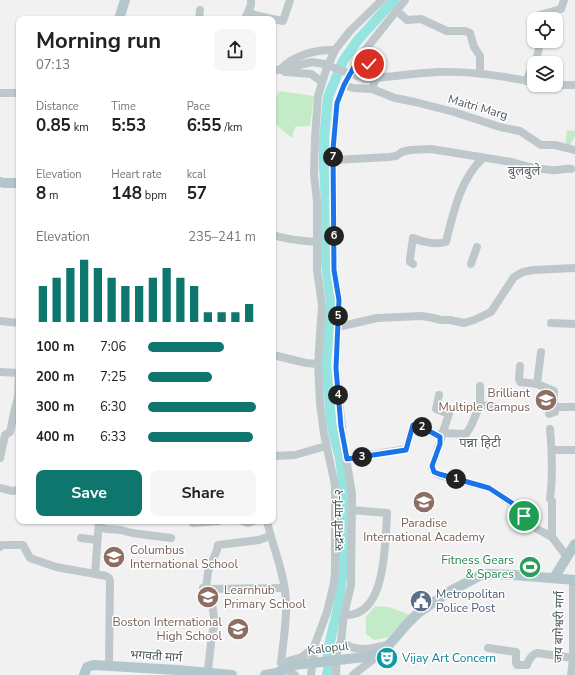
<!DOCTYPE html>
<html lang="en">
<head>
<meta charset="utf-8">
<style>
	:root { --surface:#fff; --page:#f6f6f6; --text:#222; --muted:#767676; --accent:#0f766e }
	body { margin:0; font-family:"Nunito Sans","Noto Sans Devanagari",sans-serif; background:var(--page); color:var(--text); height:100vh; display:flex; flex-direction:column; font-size:15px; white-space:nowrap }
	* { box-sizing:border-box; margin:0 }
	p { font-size:13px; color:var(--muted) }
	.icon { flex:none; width:22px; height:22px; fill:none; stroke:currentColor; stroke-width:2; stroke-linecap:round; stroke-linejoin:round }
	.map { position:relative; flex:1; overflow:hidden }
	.drawer { position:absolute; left:16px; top:16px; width:260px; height:508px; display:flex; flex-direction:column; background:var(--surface); border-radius:8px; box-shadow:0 1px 3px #0004 }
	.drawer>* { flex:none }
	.controls { position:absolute; left:527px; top:12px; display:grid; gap:8px }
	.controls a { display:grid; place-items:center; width:36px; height:36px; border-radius:8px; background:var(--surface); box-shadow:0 1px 3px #0004; font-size:20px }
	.pin { position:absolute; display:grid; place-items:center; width:34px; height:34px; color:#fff; margin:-17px; border:2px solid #fff; border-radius:50%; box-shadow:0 1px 4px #0007 }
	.km { position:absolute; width:20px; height:20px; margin:-10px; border-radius:50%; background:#222; color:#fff; font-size:11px; line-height:20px; text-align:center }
	.round { display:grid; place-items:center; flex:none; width:42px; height:42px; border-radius:8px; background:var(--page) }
	.overview { display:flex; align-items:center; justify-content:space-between; height:68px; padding:0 20px }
	h1 { font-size:22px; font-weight:700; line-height:30px }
	.figures { display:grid; grid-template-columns:repeat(3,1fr); gap:6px; height:68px; padding:4px 20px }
	.figures div { display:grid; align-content:center }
	.figures b { font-size:17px; font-weight:700 }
	.figures small { font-size:11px; font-weight:400 }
	.figures p { font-size:11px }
	.chart { height:112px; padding:8px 20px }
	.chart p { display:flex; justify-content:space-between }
	.chart svg { width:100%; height:72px; margin-top:4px; stroke:var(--accent); stroke-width:6 }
	.cta { display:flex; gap:8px; margin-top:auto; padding:8px 20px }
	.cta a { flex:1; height:46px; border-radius:8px; background:var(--accent); color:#fff; font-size:16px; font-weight:700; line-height:46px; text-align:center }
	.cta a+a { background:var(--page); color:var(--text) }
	ul { padding:0 20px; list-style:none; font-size:13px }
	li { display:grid; grid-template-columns:64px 48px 1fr; align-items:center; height:30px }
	li i { height:10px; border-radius:5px; background:var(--accent) }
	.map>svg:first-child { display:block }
	.green { fill:#c4ebc8 }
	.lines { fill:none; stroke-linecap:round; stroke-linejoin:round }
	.river { stroke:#95e4df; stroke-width:10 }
	.minor { stroke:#bec8cb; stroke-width:8 }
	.major { stroke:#b3c6cc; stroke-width:10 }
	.minor-bridge { stroke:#bec8cb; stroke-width:8 }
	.major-bridge { stroke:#b3c6cc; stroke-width:10 }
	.route-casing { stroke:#fff; stroke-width:8 }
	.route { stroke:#1a73e8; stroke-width:5 }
	.labels { text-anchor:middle; stroke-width:3; stroke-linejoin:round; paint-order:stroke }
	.street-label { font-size:12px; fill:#4a585c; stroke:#fff }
	.education-label { font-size:12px; fill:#785e54; stroke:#fff; text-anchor:end }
	.leisure-label { font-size:12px; fill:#27864d; stroke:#fff; text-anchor:end }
	.service-label { font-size:12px; fill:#4e5e75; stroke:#fff; text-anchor:start }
	.culture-label { font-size:12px; fill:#0d838f; stroke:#fff; text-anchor:start }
	.neighbourhood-label { font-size:13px; fill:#5d6365; stroke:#fff }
</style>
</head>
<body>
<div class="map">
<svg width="575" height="675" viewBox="0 0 575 675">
	<rect width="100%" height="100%" fill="#f2f1f1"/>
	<!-- green -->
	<g class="green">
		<path d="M279,91L314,96L310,126L295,127L292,138L273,122V103Z"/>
		<path d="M567,130L575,131V136L569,147L565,146Z"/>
		<path d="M375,606L389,607L410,615L388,637L374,640L366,634V617Z"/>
	</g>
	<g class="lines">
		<!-- river -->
		<path class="river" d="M327,675L328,670V650L337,612L343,571L345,496L340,458L334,437L331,419L326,363L331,304L326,264V206L324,165V139L328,97L343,61L357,41L394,0"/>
		<!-- minor -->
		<g class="minor">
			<path d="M397,11L407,20L421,19L447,31H465L470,33L474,47L480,56V73"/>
			<path d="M248,12L255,15L272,19"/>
			<path d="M199,19L200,10"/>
			<path d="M245,19L251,5V0"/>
			<path d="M273,19L283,21L290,0"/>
			<path d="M536,19V16L561,9L564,0"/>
			<path d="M362,54L355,65L344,85L337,103L333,150L334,270L339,300L336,368L343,439L352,494L351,585L344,615L341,641C355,654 374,648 390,644"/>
			<path d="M281,69C294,55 317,49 335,50"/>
			<path d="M282,70L285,72L311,74L322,82"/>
			<path d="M273,71L312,62L324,64"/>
			<path d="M365,79C390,77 414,73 439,72C471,71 502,76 534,82"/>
			<path d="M526,81C531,69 541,53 539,41"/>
			<path d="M344,85L353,88L372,89L376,78V74L362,54L405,0"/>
			<path d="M550,85H575"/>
			<path d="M372,89L395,98L415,102L454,112L500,127L520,131L541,145H555L575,150"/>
			<path d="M0,93H19"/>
			<path d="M334,160L389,157L396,156L402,152L410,150L431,149L512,162C524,166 538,169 551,170C558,171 564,168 571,169"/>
			<path d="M273,235C288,240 302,241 317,242"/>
			<path d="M413,264L410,262V259L413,238C422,242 436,245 446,242C453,214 460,179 483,158"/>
			<path d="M471,264L477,247"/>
			<path d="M0,321L19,323"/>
			<path d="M551,323L575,324"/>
			<path d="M338,327L377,318L422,316L433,318L441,320H450L464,323L474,320L491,312L514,277L523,272L533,270L575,268"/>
			<path d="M273,355L306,363L318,364"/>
			<path d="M520,366L519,379L520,382L537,384L554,391V407H575"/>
			<path d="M0,372L19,373"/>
			<path d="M537,384L541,352"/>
			<path d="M480,386V405L493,406"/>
			<path d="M439,395L436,409L449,414C443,431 438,449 432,467L434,472L439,475L489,488L500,495L511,503L537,529L552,537L567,557"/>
			<path d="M549,414L555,412L554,407"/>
			<path d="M550,429C552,452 553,476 550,499L552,501V537"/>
			<path d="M442,433L466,434L471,426L480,405"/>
			<path d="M552,450H575"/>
			<path d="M273,456L295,455L326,446"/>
			<path d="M0,458L5,435L10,432L15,408L18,397L19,373"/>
			<path d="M347,459L406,449L413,425L420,426L440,437"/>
			<path d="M0,488L12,491L19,490"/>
			<path d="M99,521L95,574L106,576L109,578L110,581L109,665"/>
			<path d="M242,521L248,523L254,521"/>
			<path d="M267,521C273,548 285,574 286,602C287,620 283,644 281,663"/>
			<path d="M193,523L219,521"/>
			<path d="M99,527L107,529L121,530L132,533L171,538"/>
			<path d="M81,538L97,540"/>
			<path d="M0,547L2,545H23L30,558L56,567L95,574"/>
			<path d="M206,589L284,588"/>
			<path d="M344,615C387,618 385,542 387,513L352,510"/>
			<path d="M488,648L516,652V663L517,665H527C529,660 531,655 537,653L573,658"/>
			<path d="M281,663L302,657L314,647L327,612L334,583L335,573V485L324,434L320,403L318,364L322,305L317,270V201L314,175L315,138L318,96L326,70L335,50L350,31L382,0"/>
			<path d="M283,665L285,669L295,675"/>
			<path d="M210,673L208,670L212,634L215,624L212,603L203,600V588L206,589L208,572L217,550L218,545L259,540L270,536"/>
			<path d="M311,675L314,647"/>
			<path d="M336,675L337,653L341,641"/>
			<path d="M353,675L380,654"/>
			<path d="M571,675L573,660V580"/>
		</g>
		<!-- major -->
		<g class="major">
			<path d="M119,19L125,0"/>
			<path d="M0,182L4,183H19"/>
			<path d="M554,578L575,544"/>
			<path d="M365,657L381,654L407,624L417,614L447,593L479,576L487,574L514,575L575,580"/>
			<path d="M84,675L87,667L94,665L177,670L232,675"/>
			<path d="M265,675L276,673L294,665"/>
		</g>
		<!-- minor-bridge -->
		<path class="minor-bridge" d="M324,64L365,79"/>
		<!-- major-bridge -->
		<path class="major-bridge" d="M294,665L365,657"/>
	</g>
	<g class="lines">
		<!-- route casing -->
		<g class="route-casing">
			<path id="route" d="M369,64L362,54L355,65L344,85L337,103L333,150L334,270L339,300L336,368L341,427L347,459L406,450L413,425L420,426L440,437V444L432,466L434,472L439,474L489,488L512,503L524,516"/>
		</g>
		<!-- route -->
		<use href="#route" class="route"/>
	</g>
	<!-- icons -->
	<defs>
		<g id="university-disc" transform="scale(1.15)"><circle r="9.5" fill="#8d6e63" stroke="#fff"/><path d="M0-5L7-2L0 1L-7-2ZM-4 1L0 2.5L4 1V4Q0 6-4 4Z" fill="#fff"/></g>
		<g id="school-disc" transform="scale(1.15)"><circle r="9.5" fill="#8d6e63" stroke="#fff"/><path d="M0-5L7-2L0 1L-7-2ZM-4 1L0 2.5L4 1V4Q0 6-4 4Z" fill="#fff"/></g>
		<g id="stadium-disc" transform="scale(1.15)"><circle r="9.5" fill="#2e9e5b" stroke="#fff"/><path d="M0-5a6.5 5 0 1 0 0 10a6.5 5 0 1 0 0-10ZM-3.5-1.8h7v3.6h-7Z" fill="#fff"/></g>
		<g id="civic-disc" transform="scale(1.15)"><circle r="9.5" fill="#5c6f8a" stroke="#fff"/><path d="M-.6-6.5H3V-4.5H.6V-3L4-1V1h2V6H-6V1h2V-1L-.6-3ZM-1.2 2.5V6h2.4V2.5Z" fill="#fff"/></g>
		<g id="theatre-disc" transform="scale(1.15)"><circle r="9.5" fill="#0f9aa8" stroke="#fff"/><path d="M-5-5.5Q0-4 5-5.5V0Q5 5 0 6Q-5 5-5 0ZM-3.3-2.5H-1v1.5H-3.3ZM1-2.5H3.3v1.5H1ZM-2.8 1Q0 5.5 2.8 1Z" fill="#fff"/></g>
	</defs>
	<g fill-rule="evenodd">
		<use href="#university-disc" x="546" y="400"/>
		<use href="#school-disc" x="424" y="502"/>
		<use href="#school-disc" x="114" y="557"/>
		<use href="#stadium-disc" x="530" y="567"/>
		<use href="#school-disc" x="208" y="597"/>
		<use href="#civic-disc" x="421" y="601"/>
		<use href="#school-disc" x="238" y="629"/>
		<use href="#theatre-disc" x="387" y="658"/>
	</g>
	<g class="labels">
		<!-- street labels -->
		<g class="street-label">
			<text transform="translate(478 107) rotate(16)" y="4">Maitri Marg</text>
			<text transform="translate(339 520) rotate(-90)" y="4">रुद्रमती मार्ग-२</text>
			<text transform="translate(559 627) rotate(-89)" y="4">जय बागेश्वरी मार्ग</text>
			<text transform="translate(328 648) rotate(-7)" y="4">Kalopul</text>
			<text transform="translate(156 656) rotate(4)" y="4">भगवती मार्ग</text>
		</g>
		<!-- education labels -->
		<g class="education-label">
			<text x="530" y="397">Brilliant<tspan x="530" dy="14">Multiple Campus</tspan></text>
			<text x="424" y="527" text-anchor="middle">Paradise<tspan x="424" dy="14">International Academy</tspan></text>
			<text x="130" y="554" text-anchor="start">Columbus<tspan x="130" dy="14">International School</tspan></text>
			<text x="224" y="594" text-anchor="start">Learnhub<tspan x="224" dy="14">Primary School</tspan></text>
			<text x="222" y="626">Boston International<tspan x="222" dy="14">High School</tspan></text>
		</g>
		<!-- leisure labels -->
		<g class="leisure-label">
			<text x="514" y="564">Fitness Gears<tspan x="514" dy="14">&amp; Spares</tspan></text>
		</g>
		<!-- service labels -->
		<g class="service-label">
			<text x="436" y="598">Metropolitan<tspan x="436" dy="14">Police Post</tspan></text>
		</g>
		<!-- culture labels -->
		<g class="culture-label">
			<text x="402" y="662">Vijay Art Concern</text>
		</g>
		<!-- neighbourhood labels -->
		<g class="neighbourhood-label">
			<text x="524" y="175">बुलबुले</text>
			<text x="480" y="447">पन्ना हिटी</text>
		</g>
	</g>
</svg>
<div class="controls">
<a><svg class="icon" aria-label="locate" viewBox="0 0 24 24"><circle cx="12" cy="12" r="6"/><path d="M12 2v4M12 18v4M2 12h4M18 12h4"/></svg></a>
<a><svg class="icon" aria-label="layers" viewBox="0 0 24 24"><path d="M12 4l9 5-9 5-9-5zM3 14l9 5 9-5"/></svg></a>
</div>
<div class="pin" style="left:524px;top:516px;background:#1e9e55"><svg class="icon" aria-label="arrive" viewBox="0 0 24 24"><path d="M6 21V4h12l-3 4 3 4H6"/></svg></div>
<div class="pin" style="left:369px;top:64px;background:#d93025"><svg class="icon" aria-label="check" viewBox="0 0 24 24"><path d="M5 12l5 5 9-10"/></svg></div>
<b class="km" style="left:456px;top:479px">1</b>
<b class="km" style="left:422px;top:427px">2</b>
<b class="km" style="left:362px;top:457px">3</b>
<b class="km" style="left:338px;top:395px">4</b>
<b class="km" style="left:338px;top:316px">5</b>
<b class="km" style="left:334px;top:236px">6</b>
<b class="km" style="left:333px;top:157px">7</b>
<section class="drawer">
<div class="overview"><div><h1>Morning run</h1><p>07:13</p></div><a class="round"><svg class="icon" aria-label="share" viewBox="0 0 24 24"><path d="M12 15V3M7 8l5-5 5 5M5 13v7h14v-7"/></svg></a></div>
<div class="figures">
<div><p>Distance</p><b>0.85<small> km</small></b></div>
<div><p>Time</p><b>5:53</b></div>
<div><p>Pace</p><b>6:55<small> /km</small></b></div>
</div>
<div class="figures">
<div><p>Elevation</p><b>8<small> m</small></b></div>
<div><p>Heart rate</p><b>148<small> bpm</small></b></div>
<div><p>kcal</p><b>57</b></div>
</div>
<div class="chart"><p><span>Elevation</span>235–241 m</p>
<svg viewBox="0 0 160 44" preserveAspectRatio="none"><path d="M5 44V22M15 44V17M25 44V11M35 44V6M45 44V11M55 44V17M65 44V22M75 44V22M85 44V17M95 44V11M105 44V17M115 44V22M125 44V38M135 44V38M145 44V38M155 44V33"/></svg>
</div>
<ul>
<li><b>100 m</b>7:06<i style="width:70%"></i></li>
<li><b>200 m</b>7:25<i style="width:59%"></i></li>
<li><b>300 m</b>6:30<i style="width:100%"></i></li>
<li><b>400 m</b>6:33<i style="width:97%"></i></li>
</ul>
<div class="cta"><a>Save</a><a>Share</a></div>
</section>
</div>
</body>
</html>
